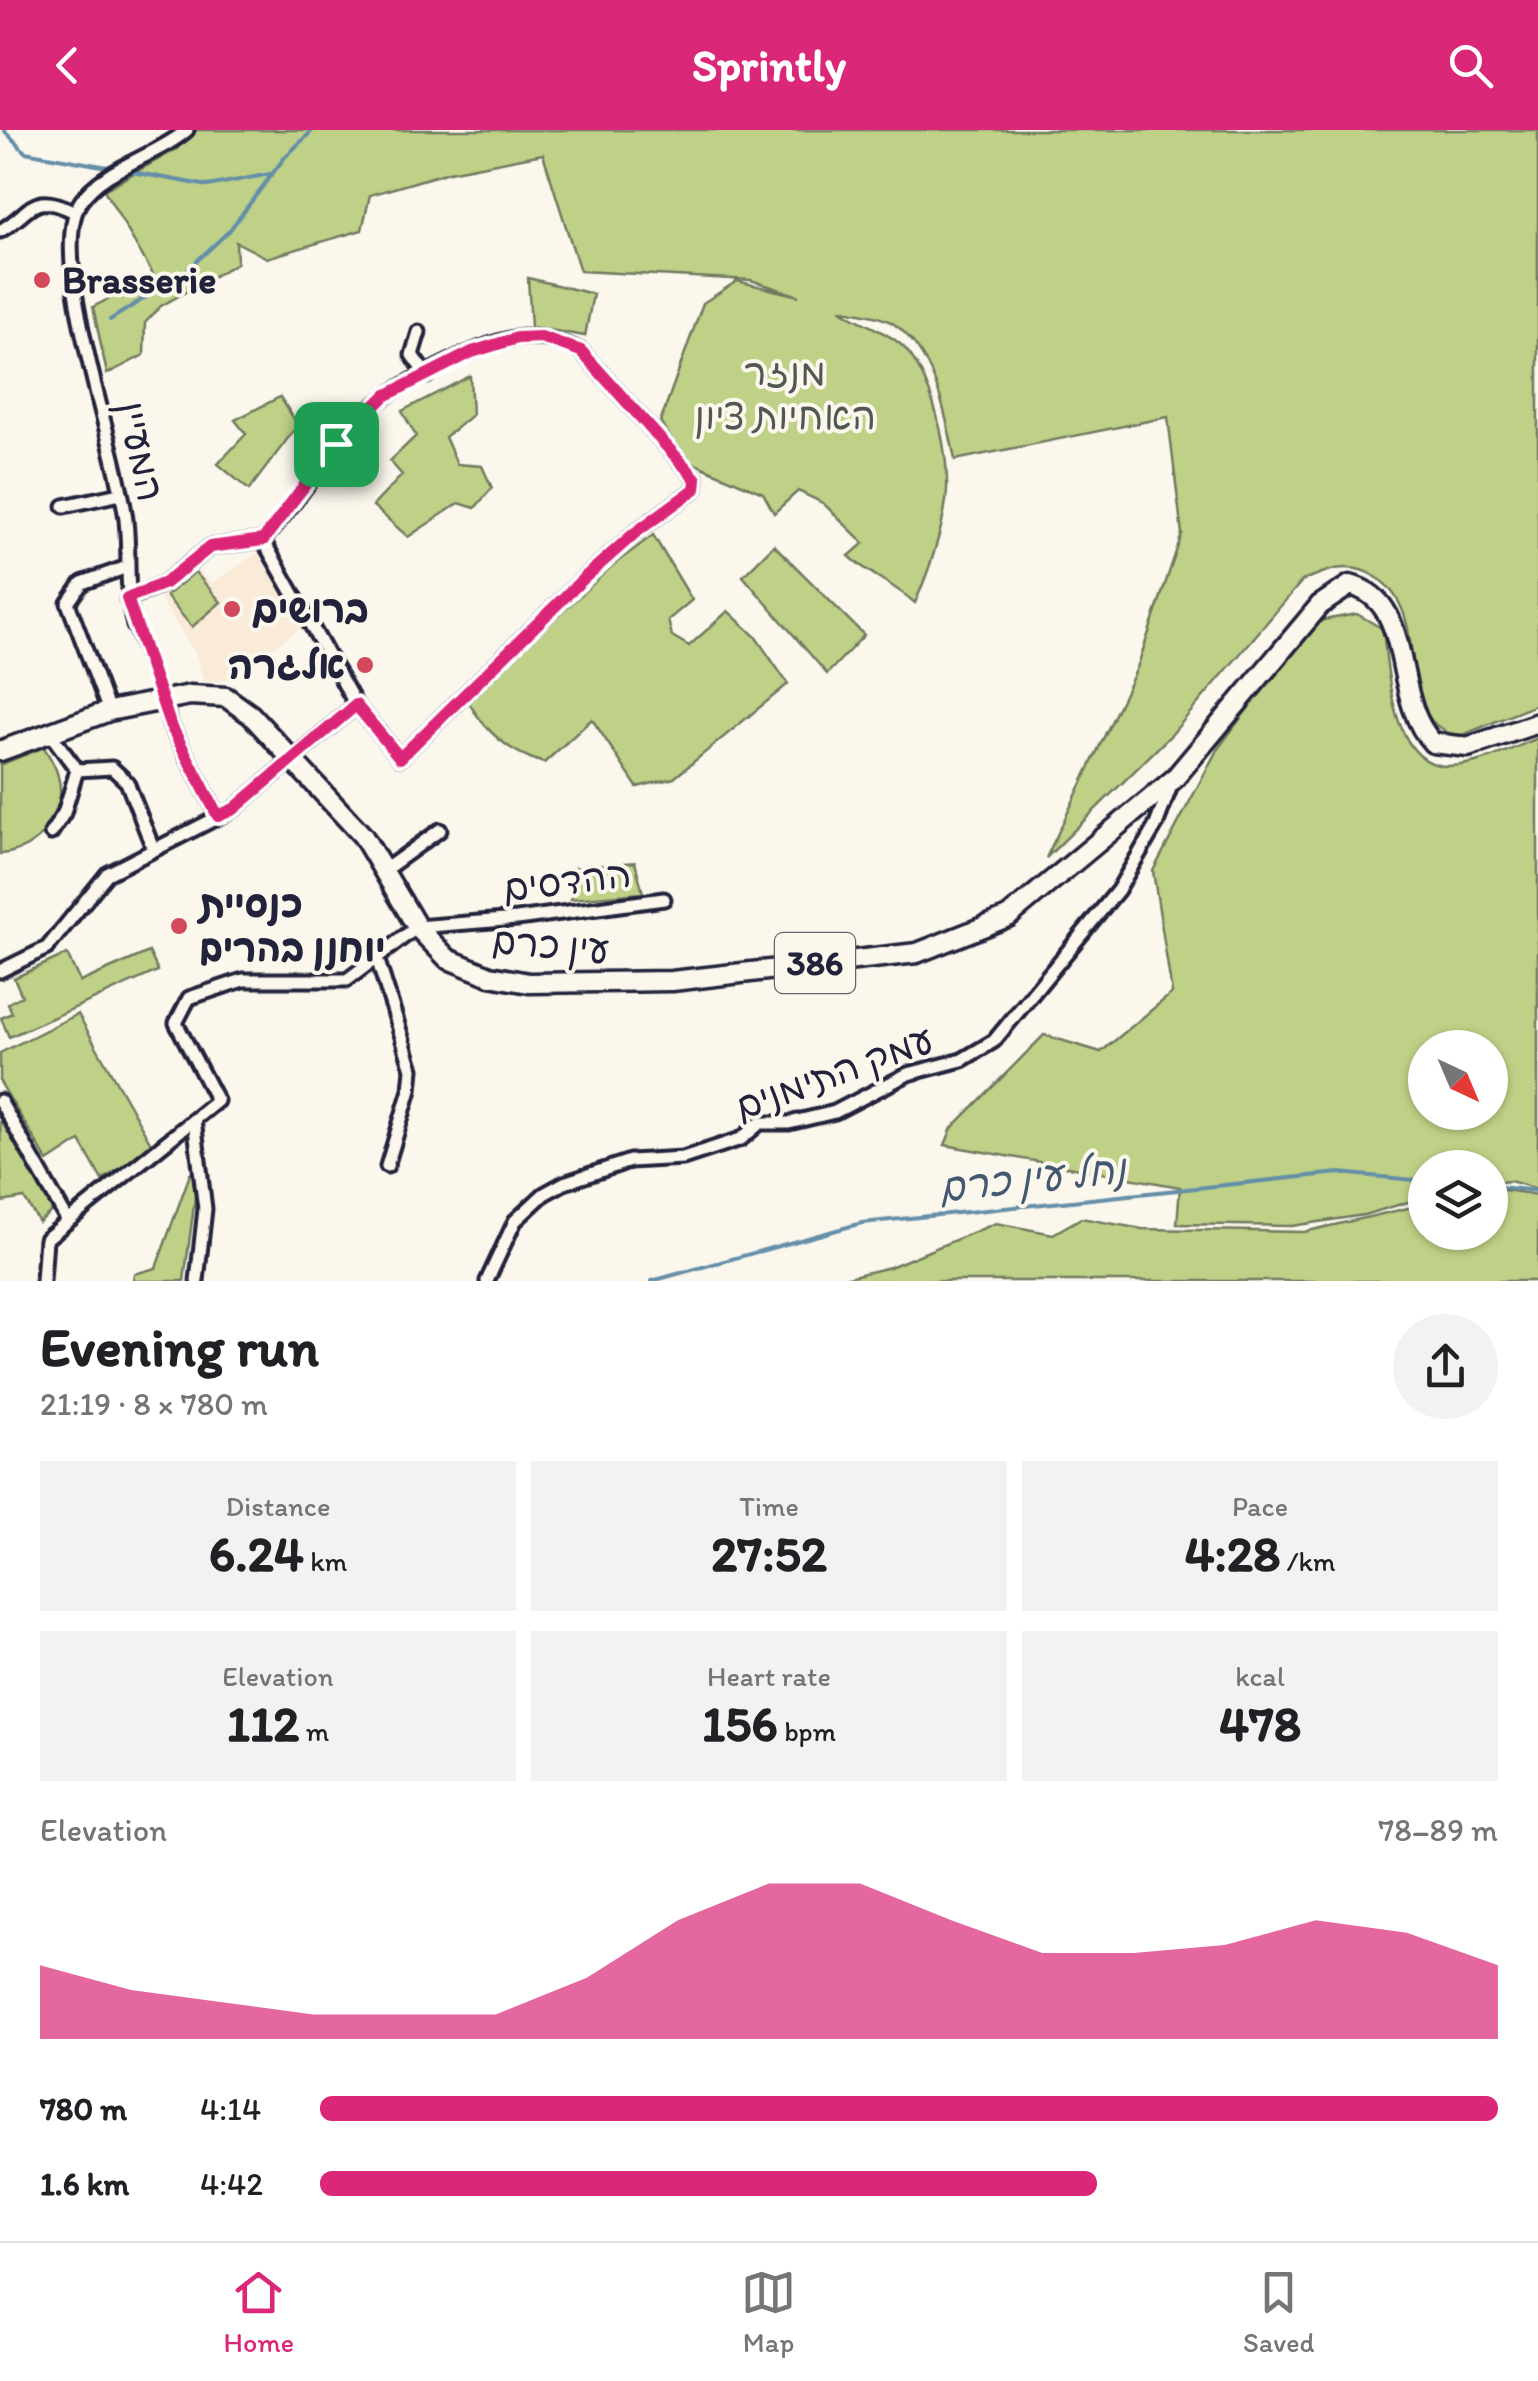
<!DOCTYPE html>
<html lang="en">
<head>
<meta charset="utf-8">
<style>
	:root { --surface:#fff; --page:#f2f2f2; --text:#202124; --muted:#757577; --line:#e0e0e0; --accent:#db2777 }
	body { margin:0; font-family:Itim,"Playpen Sans Hebrew",sans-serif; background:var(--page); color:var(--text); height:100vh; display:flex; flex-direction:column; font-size:38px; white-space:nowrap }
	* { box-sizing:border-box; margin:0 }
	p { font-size:32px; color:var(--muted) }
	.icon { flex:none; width:55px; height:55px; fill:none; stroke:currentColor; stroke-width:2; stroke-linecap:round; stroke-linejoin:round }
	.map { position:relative; height:1151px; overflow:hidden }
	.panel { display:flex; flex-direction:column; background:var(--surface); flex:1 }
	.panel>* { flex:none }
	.needle { width:65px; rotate:136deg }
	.controls { position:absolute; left:1408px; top:900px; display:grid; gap:20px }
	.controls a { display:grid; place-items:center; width:100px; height:100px; border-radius:50%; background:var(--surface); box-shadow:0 2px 8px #0004; font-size:50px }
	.pin { position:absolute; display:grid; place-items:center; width:85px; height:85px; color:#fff; margin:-42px; border-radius:20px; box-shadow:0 5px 15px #0006 }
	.round { display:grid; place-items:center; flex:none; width:105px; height:105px; border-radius:52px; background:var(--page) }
	.overview { display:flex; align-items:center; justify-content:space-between; height:170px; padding:0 40px }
	h1 { font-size:55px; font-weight:700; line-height:75px }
	.stats { display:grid; grid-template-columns:repeat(3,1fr); gap:15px; height:170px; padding:10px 40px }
	.stats div { display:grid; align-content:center; border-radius:0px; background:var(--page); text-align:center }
	.stats b { font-size:50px; font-weight:700 }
	.stats small { font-size:28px; font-weight:400 }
	.stats p { font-size:28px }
	.chart { height:280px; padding:20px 40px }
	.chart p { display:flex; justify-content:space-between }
	.chart svg { width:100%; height:180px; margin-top:10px; fill:var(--accent); opacity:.7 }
	ul { padding:0 40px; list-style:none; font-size:32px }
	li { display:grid; grid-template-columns:160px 120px 1fr; align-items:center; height:75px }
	li i { height:25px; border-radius:12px; background:var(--accent) }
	header { display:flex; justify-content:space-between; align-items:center; height:130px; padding:0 40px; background:var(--accent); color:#fff; font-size:45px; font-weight:700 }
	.menu { display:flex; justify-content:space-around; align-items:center; height:140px; border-top:2px solid var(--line); background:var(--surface); font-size:28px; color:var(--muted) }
	.menu a { display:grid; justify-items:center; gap:5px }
	.menu .on { color:var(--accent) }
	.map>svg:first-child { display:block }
	.built { fill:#faead8 }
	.green { fill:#bfd186; stroke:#707a60; stroke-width:2.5; fill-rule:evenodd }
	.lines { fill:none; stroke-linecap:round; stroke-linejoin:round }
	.stream { stroke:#658fa9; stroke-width:4 }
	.pedestrian-casing { stroke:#22223b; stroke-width:16 }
	.minor-casing { stroke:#22223b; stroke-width:19 }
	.primary-casing { stroke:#22223b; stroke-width:25 }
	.pedestrian { stroke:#fbf7ec; stroke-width:9 }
	.minor { stroke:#fbf7ec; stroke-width:11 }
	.primary { stroke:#fbf7ec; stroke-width:18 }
	.route-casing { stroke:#fff; stroke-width:20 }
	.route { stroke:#db2777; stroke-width:12 }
	.poi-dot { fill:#d1495b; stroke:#fbf7ec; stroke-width:4 }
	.labels { text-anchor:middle; stroke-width:8; stroke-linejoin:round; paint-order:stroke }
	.shield { fill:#fbf7ec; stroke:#636270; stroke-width:2.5 }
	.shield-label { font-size:35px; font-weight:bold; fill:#22223b }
	.poi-label { font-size:38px; font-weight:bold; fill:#22223b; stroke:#fbf7ec; text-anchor:start }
	.park-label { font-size:38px; fill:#515752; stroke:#fbf7ec }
	.street-label { font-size:38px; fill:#22223b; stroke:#fbf7ec }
	.water-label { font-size:40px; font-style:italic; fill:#435972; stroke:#fbf7ec }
</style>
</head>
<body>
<header><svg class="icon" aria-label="back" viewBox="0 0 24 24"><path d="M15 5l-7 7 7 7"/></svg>Sprintly<svg class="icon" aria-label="search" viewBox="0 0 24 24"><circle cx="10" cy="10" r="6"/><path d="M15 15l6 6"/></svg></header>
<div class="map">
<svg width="1538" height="1151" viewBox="0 0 1538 1151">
	<rect width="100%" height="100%" fill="#fbf7ec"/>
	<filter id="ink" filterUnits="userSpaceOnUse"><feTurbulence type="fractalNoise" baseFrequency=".01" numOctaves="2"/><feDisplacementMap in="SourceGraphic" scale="20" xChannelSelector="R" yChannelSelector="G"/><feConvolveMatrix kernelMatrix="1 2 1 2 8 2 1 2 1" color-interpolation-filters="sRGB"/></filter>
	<g filter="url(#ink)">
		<!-- built -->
		<path class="built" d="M259,422L307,494L227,550L204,551L195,523L157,464L192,436L212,453Z"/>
		<!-- green -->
		<g class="green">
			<path d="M191,0H1538V574L1458,607C1447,603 1439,599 1431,590C1400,551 1427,481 1376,447C1350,430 1327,440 1302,451L1172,604L1046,728L1137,538L1182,404L1168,287L955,330C946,285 935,223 894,194C881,185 855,183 840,179C857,192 882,199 899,213C932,239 952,330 946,371C941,405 929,441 915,473C894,454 871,446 849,426L864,413L823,373L798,361L774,383L763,363L686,330L660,292L703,173L737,151L799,166L751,150L580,141L543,24L449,42L370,65L362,100L267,128L236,112L237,133L161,176L145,193L144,225L107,244L93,177L154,146L104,60L177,19Z"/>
			<path d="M528,148L593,164L585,206L531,197Z"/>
			<path d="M470,246L472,285L445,307L457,334L482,336L492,358L475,378L459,373L408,407L373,376L402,345L390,331L416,306L402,281Z"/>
			<path d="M280,267L298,295L249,360L218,334L246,304L235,290Z"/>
			<path d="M653,405L692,470L668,490L672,506L689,516L728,481L755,506L788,554L674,648L637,657L592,589L544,633C508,622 487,603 467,570L613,435Z"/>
			<path d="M774,415L864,505L827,544L743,446Z"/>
			<path d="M195,442L221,472L192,497L166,466Z"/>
			<path d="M1357,484L1383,499C1388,539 1391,636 1448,636C1479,636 1510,619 1538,608V1059L1510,1051L1490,1053V1038H1425V1067L1364,1085L1292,1096L1177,1094L1180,1057L945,1015L952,998L1044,905L1101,922L1172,863L1153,741L1217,620L1279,537L1318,491ZM1425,918H1490V982H1425Z"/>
			<path d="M44,617C49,626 56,636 58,646C69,685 38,721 0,724V635Z"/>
			<path d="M635,732L643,763L571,769L575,738Z"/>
			<path d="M149,822L158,841L9,907L1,888L12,883L8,873L22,866L14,848L67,824L80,852Z"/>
			<path d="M78,884L153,1017L102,1050L80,1011L48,1032L0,952V923Z"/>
			<path d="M0,987L53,1080L39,1092L24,1068L2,1072Z"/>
			<path d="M190,1044L198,1045L184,1151H133L134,1144L156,1138Z"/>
			<path d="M1490,1058L1538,1065V1151H854L848,1147L890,1137L996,1093L1053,1104L1081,1088L1142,1099L1304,1102L1425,1074V1102H1490Z"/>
		</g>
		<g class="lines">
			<!-- stream -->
			<g class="stream">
				<path d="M4,0L25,22L113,38"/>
				<path d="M127,41L208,56L270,44"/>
				<path d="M110,190L184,143L229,101L285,27L313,0"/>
				<path d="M1490,1056L1538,1061"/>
				<path d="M652,1151L862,1093L1339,1043L1425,1051"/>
			</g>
			<!-- pedestrian casing -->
			<g class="pedestrian-casing">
				<path id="pedestrian" d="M134,496L163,569"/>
			</g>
			<!-- minor casing -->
			<g class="minor-casing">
				<g id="minor">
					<path d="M0,101C34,81 31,60 75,82"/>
					<path d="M419,202L412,225L427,246"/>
					<path d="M64,376L120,364"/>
					<path d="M127,469L165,453L210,417L263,410C302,368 329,318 370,279C397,254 486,210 522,207C545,206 561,212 581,221L696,349L695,359L635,403L583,449L400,628L356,575"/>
					<path d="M134,496C125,460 130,426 126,390C119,322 45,124 81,71C103,38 157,26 187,0"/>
					<path d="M163,569L170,594L218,686"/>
					<path d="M109,581L68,473L82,453L127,437"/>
					<path d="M49,602L77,640L112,638L127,652L153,718"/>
					<path d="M51,703L64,683L77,640"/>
					<path d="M386,739L440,700"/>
					<path d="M376,825L412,939L410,960L387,1036"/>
					<path d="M0,841L47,818L107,744L234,679L356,575L263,410"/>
					<path d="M0,971L68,1091"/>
					<path d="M194,990L205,1079L197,1151"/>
					<path d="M43,1151L46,1109L217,971L176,893L189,868L243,850H347L417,797L517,789L664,769"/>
					<path d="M487,1151L515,1091L544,1064L564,1053L630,1031L683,1028L741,1009L760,993H789L835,982L908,944L962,930L994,911L1118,760L1156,695L1172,653"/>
				</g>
			</g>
			<!-- primary casing -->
			<g class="primary-casing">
				<path id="primary" d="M0,621L109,581L190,565L226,567L251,585L363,706L417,797L448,829L490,846L529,853L672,851L917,823L1008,787L1174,649L1320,475L1350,455C1417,472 1389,567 1433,613L1468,617L1538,593"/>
			</g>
			<!-- pedestrian -->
			<use href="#pedestrian" class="pedestrian"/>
			<!-- minor -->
			<use href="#minor" class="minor"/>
			<!-- primary -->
			<use href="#primary" class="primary"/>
		</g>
	</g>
	<g class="lines" filter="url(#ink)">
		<!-- route casing -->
		<g class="route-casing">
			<path id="route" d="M541,207L581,221L696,349L695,359L635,403L583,449L400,628L356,575L234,679L218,686L170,594L127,468L165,453L210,417L263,410L336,314L385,266L472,222L517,208Z"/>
		</g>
		<!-- route -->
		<use href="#route" class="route"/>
	</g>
	<!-- markers -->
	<g class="poi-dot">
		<circle cx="42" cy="150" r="10"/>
		<circle cx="232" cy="479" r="10"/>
		<circle cx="365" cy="535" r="10"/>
		<circle cx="179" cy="796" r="10"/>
	</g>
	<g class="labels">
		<!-- shield labels -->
		<rect class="shield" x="775" y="803" width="80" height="60" rx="8"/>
		<g class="shield-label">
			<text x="815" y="845">386</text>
		</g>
		<!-- poi labels -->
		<g class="poi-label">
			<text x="62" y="163">Brasserie</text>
			<text x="252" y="492">ברושים</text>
			<text x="345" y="548" text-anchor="end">אלגרה</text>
			<text x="199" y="787">כנסיית<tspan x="199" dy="44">יוחנן בהרים</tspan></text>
		</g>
		<!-- park labels -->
		<g class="park-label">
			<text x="785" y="255">מנזר<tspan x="785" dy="44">האחיות ציון</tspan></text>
		</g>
		<!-- street labels -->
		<g class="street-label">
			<text transform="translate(141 321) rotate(78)" y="13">המעיין</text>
			<text transform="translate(567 751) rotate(-7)" y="13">ההדסים</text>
			<text transform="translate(551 815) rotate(5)" y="13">עין כרם</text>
			<text transform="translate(834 943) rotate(-20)" y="13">עמק התימנים</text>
		</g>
		<!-- water labels -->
		<g class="water-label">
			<text transform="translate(1032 1048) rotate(-6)" y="14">נחל עין כרם</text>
		</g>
	</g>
</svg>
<div class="controls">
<a><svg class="needle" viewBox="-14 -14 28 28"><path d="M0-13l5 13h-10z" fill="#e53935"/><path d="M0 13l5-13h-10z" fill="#757577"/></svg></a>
<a><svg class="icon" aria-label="layers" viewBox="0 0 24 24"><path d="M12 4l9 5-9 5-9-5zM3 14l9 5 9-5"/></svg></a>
</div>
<div class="pin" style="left:336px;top:314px;background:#1e9e55"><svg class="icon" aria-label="arrive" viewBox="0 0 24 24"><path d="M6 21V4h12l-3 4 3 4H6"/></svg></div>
</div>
<section class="panel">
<div class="overview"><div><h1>Evening run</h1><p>21:19 · 8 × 780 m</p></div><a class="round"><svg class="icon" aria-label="share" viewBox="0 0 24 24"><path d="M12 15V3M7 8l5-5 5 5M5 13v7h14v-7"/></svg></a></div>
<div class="stats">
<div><p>Distance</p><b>6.24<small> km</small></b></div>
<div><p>Time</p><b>27:52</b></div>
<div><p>Pace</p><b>4:28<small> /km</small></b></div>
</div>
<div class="stats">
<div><p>Elevation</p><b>112<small> m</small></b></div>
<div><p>Heart rate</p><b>156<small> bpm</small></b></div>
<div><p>kcal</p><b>478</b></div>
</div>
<div class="chart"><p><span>Elevation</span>78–89 m</p>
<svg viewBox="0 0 160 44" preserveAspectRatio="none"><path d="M0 44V26L10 32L20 35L30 38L40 38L50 38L60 29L70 15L80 6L90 6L100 15L110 23L120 23L130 21L140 15L150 18L160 26V44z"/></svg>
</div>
<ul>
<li><b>780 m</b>4:14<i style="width:100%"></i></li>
<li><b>1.6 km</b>4:42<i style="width:66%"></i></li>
</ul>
</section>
<nav class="menu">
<a class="on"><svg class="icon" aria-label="home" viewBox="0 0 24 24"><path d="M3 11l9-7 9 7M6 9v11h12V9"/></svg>Home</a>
<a><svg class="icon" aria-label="map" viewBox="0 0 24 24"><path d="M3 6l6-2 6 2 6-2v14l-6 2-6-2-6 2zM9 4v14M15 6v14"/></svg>Map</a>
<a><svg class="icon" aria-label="saved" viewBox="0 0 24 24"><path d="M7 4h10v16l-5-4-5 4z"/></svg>Saved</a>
</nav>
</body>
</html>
